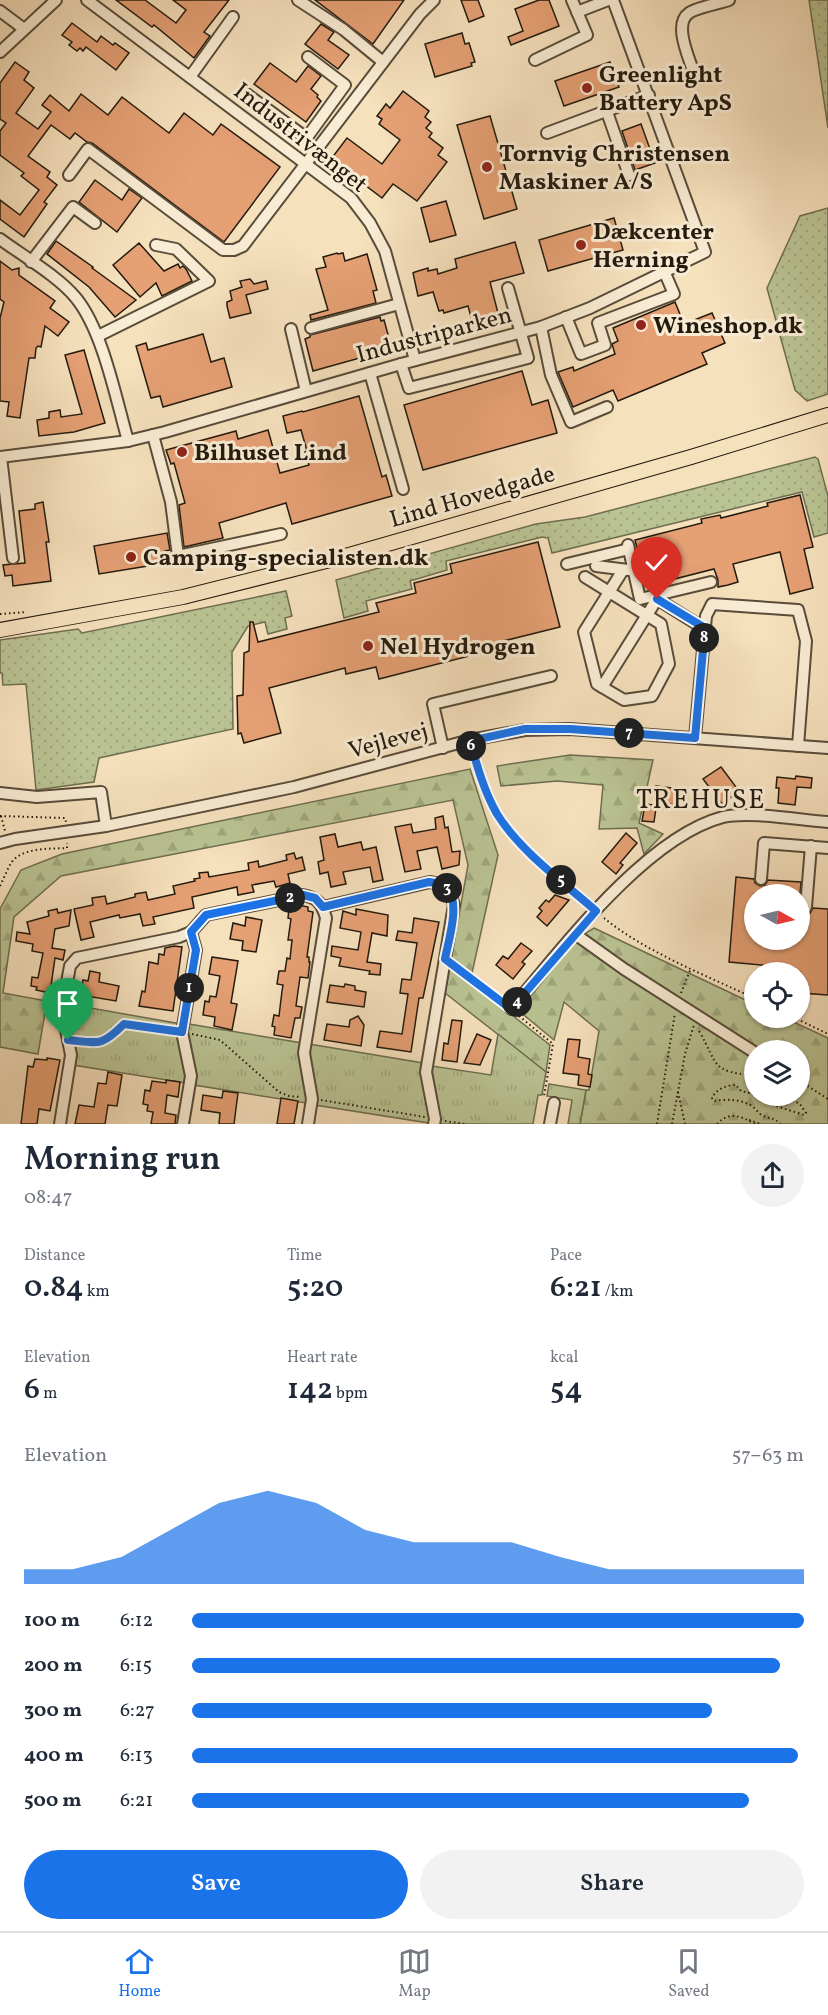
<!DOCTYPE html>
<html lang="en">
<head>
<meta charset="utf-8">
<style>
	:root { --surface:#fff; --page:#f2f2f3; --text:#1f2937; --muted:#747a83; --line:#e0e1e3; --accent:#1a73e8 }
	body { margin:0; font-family:Vollkorn,serif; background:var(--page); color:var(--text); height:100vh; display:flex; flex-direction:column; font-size:22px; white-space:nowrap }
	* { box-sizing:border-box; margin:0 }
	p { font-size:20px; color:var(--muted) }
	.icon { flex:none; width:33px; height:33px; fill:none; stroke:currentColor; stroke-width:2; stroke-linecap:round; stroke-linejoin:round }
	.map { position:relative; height:1124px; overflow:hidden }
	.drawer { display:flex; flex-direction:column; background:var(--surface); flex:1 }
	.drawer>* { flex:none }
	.needle { width:39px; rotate:98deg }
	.buttons { position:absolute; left:744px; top:884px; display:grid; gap:12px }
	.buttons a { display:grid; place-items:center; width:66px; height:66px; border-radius:50%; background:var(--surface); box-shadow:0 2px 4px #0004; font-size:30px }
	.pin { position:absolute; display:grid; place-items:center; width:51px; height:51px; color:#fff; margin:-62px -26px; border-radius:50% 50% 50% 0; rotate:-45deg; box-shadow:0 0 6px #0007 }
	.pin .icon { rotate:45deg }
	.km { position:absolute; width:30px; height:30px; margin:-15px; border-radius:50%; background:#222; color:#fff; font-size:16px; line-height:30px; text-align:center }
	.round { display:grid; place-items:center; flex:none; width:63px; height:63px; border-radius:32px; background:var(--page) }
	.summary { display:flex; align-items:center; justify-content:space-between; height:102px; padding:0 24px }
	h1 { font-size:33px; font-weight:600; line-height:45px }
	.figures { display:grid; grid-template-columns:repeat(3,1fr); gap:9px; height:102px; padding:6px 24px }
	.figures div { display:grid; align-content:center }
	.figures b { font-size:30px; font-weight:600 }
	.figures small { font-size:16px; font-weight:400 }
	.figures p { font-size:16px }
	.chart { height:168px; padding:12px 24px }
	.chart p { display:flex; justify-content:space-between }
	.chart svg { width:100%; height:108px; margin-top:6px; fill:var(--accent); opacity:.7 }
	.action { display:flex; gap:12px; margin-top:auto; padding:12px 24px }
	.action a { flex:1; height:69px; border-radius:36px; background:var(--accent); color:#fff; font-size:24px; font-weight:600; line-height:69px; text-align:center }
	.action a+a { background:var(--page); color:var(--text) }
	ul { padding:0 24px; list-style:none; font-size:20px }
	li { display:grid; grid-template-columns:96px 72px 1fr; align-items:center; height:45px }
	li i { height:15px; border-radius:8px; background:var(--accent) }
	.tabs { display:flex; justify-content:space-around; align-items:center; height:84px; border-top:2px solid var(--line); background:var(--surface); font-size:16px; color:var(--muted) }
	.tabs a { display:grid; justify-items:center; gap:3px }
	.tabs .on { color:var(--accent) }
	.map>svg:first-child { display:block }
	.grass { fill:url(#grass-dots); stroke:#6e6e50; stroke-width:1.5 }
	.forest { fill:url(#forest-firs); stroke:#6e6e50; stroke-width:1.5; fill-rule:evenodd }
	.park { fill:url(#park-tufts); stroke:#6e6e50; stroke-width:1.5 }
	.building { fill:#e5a074; stroke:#231a0e; stroke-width:1.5 }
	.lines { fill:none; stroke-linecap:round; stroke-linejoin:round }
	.minor-casing { stroke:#584c3a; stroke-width:14 }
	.major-casing { stroke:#231a0e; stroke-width:16 }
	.path { stroke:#231a0e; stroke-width:2; stroke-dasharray:1.5 3; stroke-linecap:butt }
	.minor { stroke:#f9ecd4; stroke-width:10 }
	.major { stroke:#f6e1bd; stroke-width:14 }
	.route-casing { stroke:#fff; stroke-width:12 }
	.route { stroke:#1a73e8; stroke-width:8 }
	.poi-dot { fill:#8f2418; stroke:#f9ecd4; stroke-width:2 }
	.labels { text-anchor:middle; stroke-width:6; stroke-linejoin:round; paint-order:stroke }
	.poi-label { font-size:24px; font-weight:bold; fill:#231a0e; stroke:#f9ecd4; text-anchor:start }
	.street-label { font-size:24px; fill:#231a0e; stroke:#f9ecd4 }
	.quarter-label { font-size:27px; letter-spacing:1.5px; fill:#231a0e; stroke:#f9ecd4 }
</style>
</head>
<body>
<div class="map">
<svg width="828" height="1124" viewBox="0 0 828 1124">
	<defs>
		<pattern id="grass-dots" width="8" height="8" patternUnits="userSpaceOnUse" patternTransform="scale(1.5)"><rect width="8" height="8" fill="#bac393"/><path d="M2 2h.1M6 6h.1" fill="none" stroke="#a0a77e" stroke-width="1.8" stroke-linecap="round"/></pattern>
		<pattern id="forest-firs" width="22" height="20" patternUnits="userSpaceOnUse" patternTransform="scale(1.5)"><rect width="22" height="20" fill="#bac393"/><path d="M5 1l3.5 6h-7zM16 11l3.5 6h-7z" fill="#a0a77e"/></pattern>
		<pattern id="park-tufts" width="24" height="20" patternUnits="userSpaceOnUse" patternTransform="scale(1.5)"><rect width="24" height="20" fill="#bac393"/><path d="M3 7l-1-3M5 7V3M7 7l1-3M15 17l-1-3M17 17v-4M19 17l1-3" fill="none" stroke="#a0a77e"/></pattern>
	</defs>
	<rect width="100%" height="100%" fill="#f6e1bd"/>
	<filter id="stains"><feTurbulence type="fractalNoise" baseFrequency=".00333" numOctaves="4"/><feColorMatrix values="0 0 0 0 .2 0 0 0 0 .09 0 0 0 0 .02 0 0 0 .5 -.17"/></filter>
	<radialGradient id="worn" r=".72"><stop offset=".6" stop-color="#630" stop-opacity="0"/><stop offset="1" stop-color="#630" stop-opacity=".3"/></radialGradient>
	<!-- grass -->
	<g class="grass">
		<path d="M809,0H828V128Z"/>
		<path d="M828,208V394L807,401L795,390L767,288L800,216Z"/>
		<path d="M815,457L818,459L828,496V533L814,537L802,492L552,553L548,538L542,537L446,561L447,570L410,581L412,589L366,601L368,611L344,618L336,580L536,524L585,517Z"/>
		<path d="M286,591L292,616L285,618L287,629L268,634L265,622L248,626L232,652L233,729L99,758L94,782L36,790L26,684L3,685L2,673H0V640L78,629L82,633Z"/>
	</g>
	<!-- forest -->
	<g class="forest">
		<path d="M570,755L653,760L639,823L663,834L644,854L637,828L599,829L603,785L557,781L501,786L497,766Z"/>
		<path d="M470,769L498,855L470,982L550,1045L546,1072L445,993L468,865L453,800L61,876L14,917L3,993L47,1001L38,1054L0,1047V909L21,870L62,854Z"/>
		<path d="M594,928L754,1004V1017H783L828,1038V1124H580L586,1090H589L599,1031L564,1002L554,1040L519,1011L576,939ZM754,1050H800V1095H754Z"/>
	</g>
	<!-- park -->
	<g class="park">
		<path d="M68,1004L181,1024L187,1076L185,1083L73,1065Z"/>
		<path d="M189,1024L302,1043L308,1095L306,1103L194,1085L195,1077L188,1032Z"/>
		<path d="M498,1034L546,1072L542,1095H538L533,1124H437L439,1112L432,1071V1066L491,1075Z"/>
		<path d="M309,1044L423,1063L429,1116V1123L315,1105Z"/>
		<path d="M549,1084L586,1090L580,1124H568L572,1100L547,1096Z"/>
	</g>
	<!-- building -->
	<g class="building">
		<path d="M116,0H145L176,23L186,10L173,0H229L204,32L210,36L194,58L154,25L152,27Z"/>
		<path d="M315,0H404L373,44Z"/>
		<path d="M461,0H478L484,16L469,22Z"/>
		<path d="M539,0H549L559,26L511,45L508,37L523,31L515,9Z"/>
		<path d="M72,23L97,42L101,36L113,45L115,43L129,53L116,70L86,47L83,51L80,48L77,51L69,45L72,42L62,35Z"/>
		<path d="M321,24L334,32L328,40L349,55L338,69L305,44Z"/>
		<path d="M462,33L465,44L469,43L475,62L471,63L472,66L435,77L425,44Z"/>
		<path d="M15,62L29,72L24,80L34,88L16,113L38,129L51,112L42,105L50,95L69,111L81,94L108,115L122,97L169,133L184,113L213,135L221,124L280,167L224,242L92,143L87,142L75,133L70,139L51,125L28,156L50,172L47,177L57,185L44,202L47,204L24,237L0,219V200L20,215L39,190L21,176L24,173L0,155V131L6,123L0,119V83Z"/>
		<path d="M610,62L619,87L564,106L555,81Z"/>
		<path d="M270,63L296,82L308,66L321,76L311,89L318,95L317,97L321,101L306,122L254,84Z"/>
		<path d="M403,91L429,111L425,117L431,122L426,128L432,133L429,137L443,148L438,155L447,162L417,201L393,184L382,198L331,159L347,138L382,164L400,140L379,124L382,119L377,116L386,104L390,108Z"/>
		<path d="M490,116L517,209L484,219L457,125Z"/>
		<path d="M641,124L655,163L635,170L622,131Z"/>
		<path d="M95,180L122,200L129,189L142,198L117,232L79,202Z"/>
		<path d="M446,201L456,235L430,242L421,208Z"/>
		<path d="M614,218L623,250L548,271L539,240Z"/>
		<path d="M56,241L93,267L92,268L136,300L115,317L89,287L47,254Z"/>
		<path d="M515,242L524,273L490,282L499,317L473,324L468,306L444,313L443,310L439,311L433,292L418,296L413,273L415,272L428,268V271L437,269L438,274L457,268L455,259Z"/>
		<path d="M139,243L164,271L178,264L180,268L183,266L186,269L192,281L162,296L156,283L140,297L113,265Z"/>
		<path d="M337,253L338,254L343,253L345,261L367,254L377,290L373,291L376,303L311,320L310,315L328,310L316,269L326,267L323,257Z"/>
		<path d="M0,261L12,270L19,268V275L55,301L50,308L69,322L58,336L45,326L41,347L38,346L36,348L35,358H29L20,418L7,416L9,402L0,401V318L4,302L0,299Z"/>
		<path d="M250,279L254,284L266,281L268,289L246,295L251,313L230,318L227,306V302L232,300L230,291L242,287L240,281Z"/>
		<path d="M675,302L684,324L712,313L725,343L702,353L707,364L618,401L613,390L573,407L558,372L573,367L574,371L615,354L612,344L618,341L613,328Z"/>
		<path d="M380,317L381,321L384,320L392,349L313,371L305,339L310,337V335Z"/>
		<path d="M203,334L211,362L224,358L232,387L163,407L160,396L151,398L136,346L146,343L148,350Z"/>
		<path d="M84,350L105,423L74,432L39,436L37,420L49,418V412L60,410L61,417L82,414L65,355Z"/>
		<path d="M522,371L532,405L548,400L557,433L423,470L404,405Z"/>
		<path d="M359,396L382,477L386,475L392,496L292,524L286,503L219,523L223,538L184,547L179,505L185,503L174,463L171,464L166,450L236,431L238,439L268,430L280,473L309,465L305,452L307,451L301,430L287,433L283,416L302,411L303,412Z"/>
		<path d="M800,495L813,547L804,549L813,588L790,594L780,552L733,564L738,582L728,585L718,587V580L714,569L647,586L635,540L702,523L701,519L720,515L721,518L768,506L767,503Z"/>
		<path d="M43,502L49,542H46L51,581L13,586L12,575L5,576L3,565L25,563L19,511L35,509V504Z"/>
		<path d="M167,533L170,550L165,551L166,563L99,574L94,546Z"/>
		<path d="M538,542L560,627L471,649L473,655L379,679L376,667L346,674L345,668L269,688L281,733L244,743L241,733L238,734L237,696L243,695L244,653L249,651L250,622H253L258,642L379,612L376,603L416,593L414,583L452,573L450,564Z"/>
		<path d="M721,767L739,791L722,804L703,779Z"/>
		<path d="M796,776L812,778L811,788L797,787L795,805L778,803L779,788H776L777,777L795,779Z"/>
		<path d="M656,786L687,790L685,806L669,804L668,810L656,808L654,822L642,821L645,804L654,805Z"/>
		<path d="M443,816L445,828L448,827L452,852L460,851L459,865L442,869L437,847L417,851L421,869L405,872L395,827L411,824L413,833L436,829L435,818Z"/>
		<path d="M626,833L637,843L620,863L623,865L616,874L602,862Z"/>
		<path d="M335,834L338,847L361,842L363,850L376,847L383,880L373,882L370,867L343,872L346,884L331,887L328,872L320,874L318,862L324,860L320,837Z"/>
		<path d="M294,853L296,859L302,857L305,870L288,874L290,883L276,887L274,881L252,885L254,892L238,895L237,887L192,897L194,908L153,917L155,924L143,926L140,914L120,918L119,915L90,922L94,937L81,940L74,909L93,905L92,898L105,896L107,904L135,897V894L146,892L148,900L175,894L173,886L195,881L194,879L200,878L199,873L208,872L209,877L249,870L248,863L258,861L259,867L287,860L286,855Z"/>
		<path d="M736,877L754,879L755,883L760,886L765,885L768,880L801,882L800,894H754V939H800V911L806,914L810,913L813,908L828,909V995L800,993V972H795V968L729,962Z"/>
		<path d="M555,895L569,900L547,926L537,917L542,911L539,908L546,900L549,902Z"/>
		<path d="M294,904L308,907V911L313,912L307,957H309V962H310L308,978L300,977L296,1006L302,1007L300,1018H295L291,1038L274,1035L275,1027L272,1026L274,1015L279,1016L282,991L283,985L277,984L279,971H285L287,958L290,959L292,940H288L291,919L288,918L289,909H291L292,905Z"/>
		<path d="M57,909L58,913L71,910L69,926L55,929L52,948L65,950L63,960L55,958L50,993L36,990L37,987L31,986L32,977L38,978L43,953L32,951L33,944L16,941L17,932L30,934L27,922L49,916L48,911Z"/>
		<path d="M356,909L388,915L387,936L372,933L367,962L381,964L380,975L369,974L370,971L339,966L341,958L331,956L332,946L358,950L361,932L340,928L343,911L356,915Z"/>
		<path d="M246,917L262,920L256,952L242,950L243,941L230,939L233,923L245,926Z"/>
		<path d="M414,918L439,922L423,998H419L411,1052L377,1047L380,1031L402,1034L408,994L400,993L402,979L411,980L417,943L396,940L398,931L412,933Z"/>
		<path d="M521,943L532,951L522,962L525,964L513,979L496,965L503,956L508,959Z"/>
		<path d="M174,946L182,947L173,1011L139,1006L142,991L145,992L149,962L158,964L159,954L164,955L165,948Z"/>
		<path d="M212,957L238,961L231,1003L237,1004L232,1030L214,1026L215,1017L203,1015L205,1001L209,1002L210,996L216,997L220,976L209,974Z"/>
		<path d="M90,971L100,973L99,982L119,986L116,1001L80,995L83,980L88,981Z"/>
		<path d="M345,984L355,986V990L366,992L364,1007L327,1002L330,985L344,987Z"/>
		<path d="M358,1016L364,1025L361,1046L324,1040L327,1024L349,1027L350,1020Z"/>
		<path d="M452,1020L462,1021L457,1062L442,1060L444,1043L448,1044Z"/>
		<path d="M477,1034L491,1040L480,1065L464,1063Z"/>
		<path d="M568,1039L580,1040L578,1057L590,1059L588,1074L592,1075L590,1087L578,1085L579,1075L563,1073Z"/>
		<path d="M47,1058L60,1060L50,1111L39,1109L37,1124H21L28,1066L33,1067L35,1059L47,1060Z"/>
		<path d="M108,1072L122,1075L117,1106L108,1105L105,1124H75L79,1105L94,1107L98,1083L106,1084Z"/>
		<path d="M166,1080L180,1082L178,1097L167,1095L165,1113L176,1115L175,1124H151L153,1112L147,1111L148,1105L143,1104L145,1090L150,1091L152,1081L166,1083Z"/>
		<path d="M223,1091L238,1093L234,1124H219L220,1113L201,1110L203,1095L222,1098Z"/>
		<path d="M281,1098L298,1101L294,1124H277Z"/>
	</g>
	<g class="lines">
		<!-- minor casing -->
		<g class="minor-casing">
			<g id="minor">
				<path d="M87,0L351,198L370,223L385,251L415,360"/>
				<path d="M298,0L344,30L383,62"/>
				<path d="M0,11L24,29"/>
				<path d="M577,12L608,0"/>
				<path d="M0,52L56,0"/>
				<path d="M535,60L587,35L572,0"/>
				<path d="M693,71C689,57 673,24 689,13C695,8 721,3 729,0"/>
				<path d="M190,77L233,17"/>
				<path d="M244,92L305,137L308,136L345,85L308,57"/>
				<path d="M607,112L629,175"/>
				<path d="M547,133L649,95"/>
				<path d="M69,175L88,149L223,250H234L243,246L420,14L434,0"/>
				<path d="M0,239C23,256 59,277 76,298C103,331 116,399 128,441"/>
				<path d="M31,262L73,207L95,223"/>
				<path d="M566,317L581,354L605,345L598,323L674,294L664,271"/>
				<path d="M541,327L551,375L571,422L607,407"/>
				<path d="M311,328L399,304"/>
				<path d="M291,329L306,391"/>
				<path d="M98,336L209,281L176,249L156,245"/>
				<path d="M401,364L409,388L528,358L508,288"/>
				<path d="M370,373L403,489"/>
				<path d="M153,435L171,502L178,556L281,534"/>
				<path d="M0,457L128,441L165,432L401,364L541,327L590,308L705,252L613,0"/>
				<path d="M1,457L13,558"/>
				<path d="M628,545L640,599L711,582"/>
				<path d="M567,564L629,549"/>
				<path d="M596,566L628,570"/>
				<path d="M585,577L661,624L669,664L652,696L624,700L597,684L584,632L623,570"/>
				<path d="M602,687L657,599L705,629"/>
				<path d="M695,738L706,616L712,604L798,610L806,641L798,746"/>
				<path d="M443,748L433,704L551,676"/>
				<path d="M0,793L37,797L101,792L106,826"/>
				<path d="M0,843L15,839L106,826L294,787L470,740L525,730L570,729L828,748"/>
				<path d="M761,879L764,843L828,848"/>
				<path d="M323,907L430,882C445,884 450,890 454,905L426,1072L435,1119L434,1124"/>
				<path d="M806,907L811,846"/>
				<path d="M575,934L624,969L754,1052"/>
				<path d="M511,1009C561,950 646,837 723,817C748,811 800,820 828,822"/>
				<path d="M60,1124L71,1055L62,1010L70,966L77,958L179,937L191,932L206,915L303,895C318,898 322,904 326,918L304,1053L312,1099L308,1124"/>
				<path d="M183,1124L191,1076L182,1032L196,950L191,932"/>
				<path d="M550,1124L554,1103"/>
			</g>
		</g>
		<!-- major casing -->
		<g class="major-casing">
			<path id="major" d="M0,630L183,597L342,557L691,457L828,415"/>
		</g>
		<!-- path -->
		<g class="path">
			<path d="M0,614L27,612"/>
			<path d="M472,749C479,771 485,794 497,814C519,850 557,877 588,904"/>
			<path d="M0,816L65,818L66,822"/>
			<path d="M1,816L5,831"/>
			<path d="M0,886C4,878 7,870 11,863C22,847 50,849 67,848V843"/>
			<path d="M604,918C644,951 707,976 754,998"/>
			<path d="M455,966L503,1003"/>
			<path d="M681,993L691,968"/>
			<path d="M519,1016L553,1044L544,1096L546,1097"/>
			<path d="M793,1017L828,1034"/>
			<path d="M699,1031C720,1067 709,1070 754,1076"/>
			<path d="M192,1034L220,1040L279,1092L289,1096L300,1097"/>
			<path d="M80,1041C104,1043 108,1041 124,1024L172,1031"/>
			<path d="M800,1081L828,1099"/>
			<path d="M678,1092L685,1124"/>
			<path d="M754,1094L741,1091L736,1085C727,1085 716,1089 712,1098L714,1101C727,1099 740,1099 752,1106C756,1109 759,1114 763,1116C770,1119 774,1117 780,1124"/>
			<path d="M757,1095L773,1105L804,1115L806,1113L800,1104L782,1095"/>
			<path d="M321,1100L425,1117"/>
			<path d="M749,1120L761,1124"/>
			<path d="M445,1121L465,1124"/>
			<path d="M657,1124L675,1013"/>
			<path d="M672,1124L685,1054L694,1025"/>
			<path d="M717,1124C729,1111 741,1116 755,1124"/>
		</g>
		<!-- minor -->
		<use href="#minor" class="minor"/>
		<!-- major -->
		<use href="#major" class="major"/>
	</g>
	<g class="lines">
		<!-- route casing -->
		<g class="route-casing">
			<path id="route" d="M68,1040C99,1043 101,1047 124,1024L182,1032L196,950L191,932L206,915L303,895L315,898L323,907L429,882C436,883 443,884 447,889C461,902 448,942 445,959L511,1009L596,911C563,882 520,851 497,814C484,791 477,766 470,741L525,729H570L695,738L705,628L657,599"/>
		</g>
		<!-- route -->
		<use href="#route" class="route"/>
	</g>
	<!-- markers -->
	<g class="poi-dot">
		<circle cx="587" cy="88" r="6"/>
		<circle cx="487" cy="167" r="6"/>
		<circle cx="581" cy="245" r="6"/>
		<circle cx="641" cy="325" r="6"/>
		<circle cx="182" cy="452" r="6"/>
		<circle cx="131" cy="557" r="6"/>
		<circle cx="368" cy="646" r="6"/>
	</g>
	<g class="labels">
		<!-- poi labels -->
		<g class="poi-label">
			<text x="599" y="82">Greenlight<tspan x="599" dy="28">Battery ApS</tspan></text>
			<text x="499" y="161">Tornvig Christensen<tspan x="499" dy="28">Maskiner A/S</tspan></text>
			<text x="593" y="239">Dækcenter<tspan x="593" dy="28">Herning</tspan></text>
			<text x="653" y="333">Wineshop.dk</text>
			<text x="194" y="460">Bilhuset Lind</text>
			<text x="143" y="565">Camping-specialisten.dk</text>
			<text x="380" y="654">Nel Hydrogen</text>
		</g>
		<!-- street labels -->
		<g class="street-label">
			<text transform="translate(301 137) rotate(38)" y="8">Industrivænget</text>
			<text transform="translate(434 334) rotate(-15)" y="8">Industriparken</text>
			<text transform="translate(472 496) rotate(-16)" y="8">Lind Hovedgade</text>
			<text transform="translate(388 740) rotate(-15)" y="8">Vejlevej</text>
		</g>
		<!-- quarter labels -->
		<g class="quarter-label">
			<text x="701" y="808">TREHUSE</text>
		</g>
	</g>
	<rect width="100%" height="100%" filter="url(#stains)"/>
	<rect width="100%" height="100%" fill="url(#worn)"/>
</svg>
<div class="buttons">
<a><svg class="needle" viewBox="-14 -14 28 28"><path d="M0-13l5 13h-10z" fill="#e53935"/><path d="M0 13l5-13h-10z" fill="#747a83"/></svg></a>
<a><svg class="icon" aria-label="locate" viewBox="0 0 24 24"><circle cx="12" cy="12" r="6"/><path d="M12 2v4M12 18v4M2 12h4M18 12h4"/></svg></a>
<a><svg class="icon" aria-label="layers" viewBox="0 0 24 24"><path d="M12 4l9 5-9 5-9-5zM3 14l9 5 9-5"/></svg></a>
</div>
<div class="pin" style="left:68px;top:1040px;background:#1e9e55"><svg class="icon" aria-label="arrive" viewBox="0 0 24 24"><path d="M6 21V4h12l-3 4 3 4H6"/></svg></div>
<div class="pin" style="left:657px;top:599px;background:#d93025"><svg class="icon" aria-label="check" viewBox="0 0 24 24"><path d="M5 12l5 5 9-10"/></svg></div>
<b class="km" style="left:189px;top:988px">1</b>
<b class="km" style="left:290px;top:898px">2</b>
<b class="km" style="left:447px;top:888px">3</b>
<b class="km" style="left:517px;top:1002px">4</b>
<b class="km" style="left:561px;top:880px">5</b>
<b class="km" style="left:471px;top:746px">6</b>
<b class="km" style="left:629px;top:733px">7</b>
<b class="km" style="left:704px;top:638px">8</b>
</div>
<section class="drawer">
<div class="summary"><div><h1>Morning run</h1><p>08:47</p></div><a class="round"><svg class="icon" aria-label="share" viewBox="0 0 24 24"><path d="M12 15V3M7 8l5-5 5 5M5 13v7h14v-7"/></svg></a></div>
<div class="figures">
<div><p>Distance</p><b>0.84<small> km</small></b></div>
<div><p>Time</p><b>5:20</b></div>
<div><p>Pace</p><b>6:21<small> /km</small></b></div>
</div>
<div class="figures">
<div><p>Elevation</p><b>6<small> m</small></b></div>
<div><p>Heart rate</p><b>142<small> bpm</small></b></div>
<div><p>kcal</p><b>54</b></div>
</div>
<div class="chart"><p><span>Elevation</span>57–63 m</p>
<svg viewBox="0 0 160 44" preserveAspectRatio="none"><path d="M0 44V38L10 38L20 33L30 22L40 11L50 6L60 11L70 22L80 27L90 27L100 27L110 33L120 38L130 38L140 38L150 38L160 38V44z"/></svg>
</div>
<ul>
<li><b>100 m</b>6:12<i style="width:100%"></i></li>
<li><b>200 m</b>6:15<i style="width:96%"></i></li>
<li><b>300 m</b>6:27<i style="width:85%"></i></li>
<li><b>400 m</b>6:13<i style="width:99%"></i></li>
<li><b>500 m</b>6:21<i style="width:91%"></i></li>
</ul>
<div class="action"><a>Save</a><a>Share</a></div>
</section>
<nav class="tabs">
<a class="on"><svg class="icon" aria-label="home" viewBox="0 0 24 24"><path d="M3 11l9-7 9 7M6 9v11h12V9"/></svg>Home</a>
<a><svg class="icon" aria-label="map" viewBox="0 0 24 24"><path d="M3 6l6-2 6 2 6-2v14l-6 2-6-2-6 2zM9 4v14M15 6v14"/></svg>Map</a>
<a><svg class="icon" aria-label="saved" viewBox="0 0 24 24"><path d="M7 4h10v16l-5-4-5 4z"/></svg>Saved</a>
</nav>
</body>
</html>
